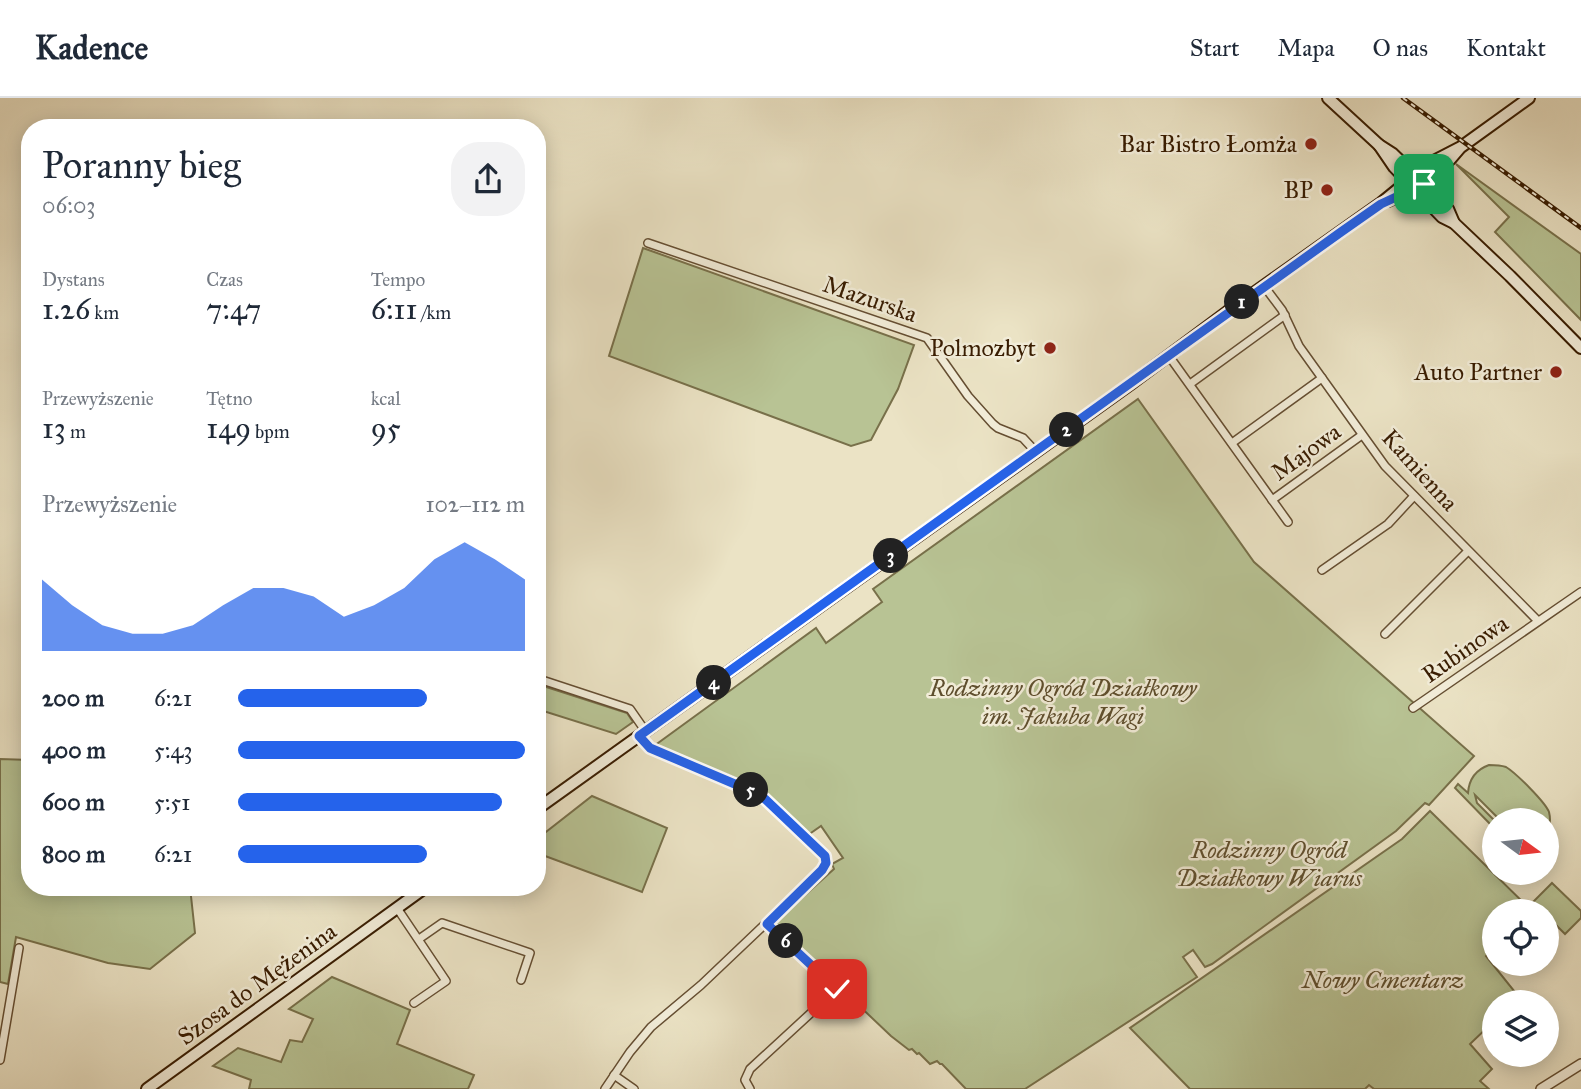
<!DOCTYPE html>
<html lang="pl">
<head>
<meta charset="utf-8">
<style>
	:root { --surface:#fff; --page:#f2f2f3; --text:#1f2937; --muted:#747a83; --line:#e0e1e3; --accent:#2563eb }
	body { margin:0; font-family:"IM FELL Great Primer",serif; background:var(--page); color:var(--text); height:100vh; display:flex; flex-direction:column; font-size:26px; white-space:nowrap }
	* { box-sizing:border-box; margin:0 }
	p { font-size:23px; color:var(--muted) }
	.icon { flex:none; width:38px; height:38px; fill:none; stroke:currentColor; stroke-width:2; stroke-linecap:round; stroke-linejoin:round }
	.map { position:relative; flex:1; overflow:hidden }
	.details { position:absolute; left:21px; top:21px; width:525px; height:777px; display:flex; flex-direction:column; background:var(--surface); border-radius:28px; box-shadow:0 4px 18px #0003 }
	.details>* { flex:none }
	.needle { width:46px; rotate:105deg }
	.tools { position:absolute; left:1482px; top:710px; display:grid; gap:14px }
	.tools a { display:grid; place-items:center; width:77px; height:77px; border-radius:50%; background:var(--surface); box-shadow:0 4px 18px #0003; font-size:35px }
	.pin { position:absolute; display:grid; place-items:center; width:60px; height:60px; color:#fff; margin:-30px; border-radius:14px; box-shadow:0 4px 10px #0006 }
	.km { position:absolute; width:35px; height:35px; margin:-18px; border-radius:50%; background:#222; color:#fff; font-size:19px; line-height:35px; text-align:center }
	.round { display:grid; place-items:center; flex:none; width:74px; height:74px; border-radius:28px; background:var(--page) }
	.headline { display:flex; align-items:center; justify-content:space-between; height:119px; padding:0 21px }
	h1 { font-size:38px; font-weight:600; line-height:52px }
	.figures { display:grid; grid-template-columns:repeat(3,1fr); gap:10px; height:119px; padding:7px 21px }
	.figures div { display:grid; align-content:center }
	.figures b { font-size:30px; font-weight:600 }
	.figures small { font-size:19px; font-weight:400 }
	.figures p { font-size:19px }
	.chart { height:196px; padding:14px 21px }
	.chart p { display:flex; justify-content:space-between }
	.chart svg { width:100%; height:126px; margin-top:7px; fill:var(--accent); opacity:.7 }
	ul { padding:0 21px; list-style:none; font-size:23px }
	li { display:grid; grid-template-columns:112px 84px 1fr; align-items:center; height:52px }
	li i { height:18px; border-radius:9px; background:var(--accent) }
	header { display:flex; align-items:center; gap:42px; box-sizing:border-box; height:98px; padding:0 35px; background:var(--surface); border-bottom:2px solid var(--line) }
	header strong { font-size:33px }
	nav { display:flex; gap:38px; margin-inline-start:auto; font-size:24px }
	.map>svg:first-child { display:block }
	.green { fill:#b8c394; stroke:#78704a; stroke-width:2 }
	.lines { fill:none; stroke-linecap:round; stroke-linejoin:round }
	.minor-casing { stroke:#654e32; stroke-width:10 }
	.tertiary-casing { stroke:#654e32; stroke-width:12 }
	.secondary-casing { stroke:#381c01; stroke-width:14 }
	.minor { stroke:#f2edd9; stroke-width:7 }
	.tertiary { stroke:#f2edd9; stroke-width:9 }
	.secondary { stroke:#f2edd9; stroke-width:10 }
	.rail-casing { stroke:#381c01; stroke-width:4.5 }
	.rail { stroke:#f2edd9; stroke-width:2; stroke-dasharray:5; stroke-linecap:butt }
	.route-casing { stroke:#fff; stroke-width:14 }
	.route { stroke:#2563eb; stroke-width:9 }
	.poi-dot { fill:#8f2418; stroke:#f2edd9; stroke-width:2.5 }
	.labels { text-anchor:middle; stroke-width:5; stroke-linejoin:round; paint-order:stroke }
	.poi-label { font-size:24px; fill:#381c01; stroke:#f2edd9; text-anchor:end }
	.street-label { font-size:24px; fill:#381c01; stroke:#f2edd9 }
	.park-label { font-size:24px; font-style:italic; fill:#5e4e2d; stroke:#f2edd9 }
</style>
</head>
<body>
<header>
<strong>Kadence</strong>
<nav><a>Start</a><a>Mapa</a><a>O nas</a><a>Kontakt</a></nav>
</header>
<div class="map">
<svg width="1581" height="991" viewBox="0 0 1581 991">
	<rect width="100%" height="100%" fill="#ebe3c5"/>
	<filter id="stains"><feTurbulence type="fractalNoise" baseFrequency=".00286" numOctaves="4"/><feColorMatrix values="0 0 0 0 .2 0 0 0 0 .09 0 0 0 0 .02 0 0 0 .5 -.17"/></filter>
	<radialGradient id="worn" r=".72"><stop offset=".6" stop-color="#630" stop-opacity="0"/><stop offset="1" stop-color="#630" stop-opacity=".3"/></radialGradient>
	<!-- green -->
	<g class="green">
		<path d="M1456,66L1581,156V222L1495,134L1509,119Z"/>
		<path d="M643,150L914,247L898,291L871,342L851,348L609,258Z"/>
		<path d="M1138,301L1254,464L1474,658L1429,707L1425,705L1396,733L1212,866L1205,869L1193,852L1183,859L1197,879L1025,991H966L942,966H940L937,963L930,966L919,955L917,956L912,951L909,952L891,938L773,826L834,771L832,766L843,760L821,728L808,737L759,689L654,648L816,530L826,545L882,504L873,491Z"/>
		<path d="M537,586L627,615L633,624L616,636L537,611Z"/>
		<path d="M0,661L30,662V789H190L195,835L150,871L108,865L16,839L8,886L0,884Z"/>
		<path d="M1489,667C1495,667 1500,667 1506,669C1516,675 1545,704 1549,714C1551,722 1550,729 1547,736V723L1544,721L1542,723H1501L1475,697L1477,705L1495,723L1494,730L1455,690L1458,686L1468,695C1469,681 1475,672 1489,667Z"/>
		<path d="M592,698L667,730L642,794L537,755V741Z"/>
		<path d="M1430,713L1533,814H1494V850L1486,858L1523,904L1494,905V923L1470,946L1492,971L1480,983L1489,991H1374L1369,987L1365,991H1190L1130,930L1402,741Z"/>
		<path d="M1552,785L1581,813V820L1565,836L1547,818V814H1542L1533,804Z"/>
		<path d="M332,879L410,912L397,946L474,977L468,991H249L251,982L213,968L238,950L281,964L290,942L302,944L313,921L289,911Z"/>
	</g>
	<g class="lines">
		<!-- minor casing -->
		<g class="minor-casing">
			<g id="minor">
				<path d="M648,145L927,240L968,298L993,326L998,330L1023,340L1036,354"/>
				<path d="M1264,188L1282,212L1299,248L1385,368L1538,523"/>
				<path d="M1169,258L1288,424"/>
				<path d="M1190,286L1285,217"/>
				<path d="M1232,345L1322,280"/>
				<path d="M1272,402L1362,337"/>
				<path d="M1322,472L1388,426L1414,398"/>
				<path d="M1385,536L1468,453"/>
				<path d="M545,583L630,611L646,634"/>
				<path d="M1413,610L1581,494"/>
				<path d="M397,810L446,883L414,905"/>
				<path d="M419,841L442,825L530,855L521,882"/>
				<path d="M0,962L19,850"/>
				<path d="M614,977L634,991"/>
				<path d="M605,991L630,954L651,929L701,887L822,772L826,762L825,758L815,749L756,694L650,650L639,638"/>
				<path d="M750,991L745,982L750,971L837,891L767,826"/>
			</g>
		</g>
		<!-- tertiary casing -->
		<g class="tertiary-casing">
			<path id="tertiary" d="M1541,991L1581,966"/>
		</g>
		<!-- secondary casing -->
		<g class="secondary-casing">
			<g id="secondary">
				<path d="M1328,0L1379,47L1393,56L1424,86L1448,111L1454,125"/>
				<path d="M1379,47L1394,69L1442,119L1454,125L1510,178L1581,250"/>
				<path d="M1388,103C1421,89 1437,78 1459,51"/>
				<path d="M537,711L1132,285L1227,214L1381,105L1430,65L1461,49L1529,0"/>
				<path d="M147,991L426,789"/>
			</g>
		</g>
		<!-- minor -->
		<use href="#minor" class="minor"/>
		<!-- tertiary -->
		<use href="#tertiary" class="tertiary"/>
		<!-- secondary -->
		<use href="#secondary" class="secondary"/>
		<!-- rail casing -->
		<g class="rail-casing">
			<path id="rail" d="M1403,0L1581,130"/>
		</g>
		<!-- rail -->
		<use href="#rail" class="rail"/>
	</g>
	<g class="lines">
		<!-- route casing -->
		<g class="route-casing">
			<path id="route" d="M837,891L767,826L822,772L826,765L825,758L765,701L756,695L650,650L639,638L1341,134L1381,106L1424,86"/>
		</g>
		<!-- route -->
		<use href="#route" class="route"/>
	</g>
	<!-- markers -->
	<g class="poi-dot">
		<circle cx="1311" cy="46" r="7"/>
		<circle cx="1327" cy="92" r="7"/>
		<circle cx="1050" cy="250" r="7"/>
		<circle cx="1556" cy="274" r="7"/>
	</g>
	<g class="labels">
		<!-- poi labels -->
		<g class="poi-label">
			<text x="1297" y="54">Bar Bistro Łomża</text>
			<text x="1313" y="100">BP</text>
			<text x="1036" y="258">Polmozbyt</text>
			<text x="1542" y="282">Auto Partner</text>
		</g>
		<!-- street labels -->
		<g class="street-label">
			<text transform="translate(870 201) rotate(19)" y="8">Mazurska</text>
			<text transform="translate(1306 354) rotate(-36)" y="8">Majowa</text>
			<text transform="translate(1420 372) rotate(48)" y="8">Kamienna</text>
			<text transform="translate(1465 551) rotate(-35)" y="8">Rubinowa</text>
			<text transform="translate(257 886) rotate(-36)" y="8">Szosa do Mężenina</text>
		</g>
		<!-- park labels -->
		<g class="park-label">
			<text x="1063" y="598">Rodzinny Ogród Działkowy<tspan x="1063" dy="28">im. Jakuba Wagi</tspan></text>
			<text x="1269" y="760">Rodzinny Ogród<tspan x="1269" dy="28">Działkowy Wiarus</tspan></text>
			<text x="1383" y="890">Nowy Cmentarz</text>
		</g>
	</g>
	<rect width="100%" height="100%" filter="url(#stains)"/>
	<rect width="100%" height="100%" fill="url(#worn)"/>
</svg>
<div class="tools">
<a><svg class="needle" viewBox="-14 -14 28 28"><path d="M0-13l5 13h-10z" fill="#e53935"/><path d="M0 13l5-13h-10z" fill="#747a83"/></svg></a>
<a><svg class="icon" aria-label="locate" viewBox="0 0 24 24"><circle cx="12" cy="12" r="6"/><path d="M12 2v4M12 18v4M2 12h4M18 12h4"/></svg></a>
<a><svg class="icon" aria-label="layers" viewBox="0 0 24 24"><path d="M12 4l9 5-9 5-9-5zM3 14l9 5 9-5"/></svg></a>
</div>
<div class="pin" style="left:1424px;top:86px;background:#1e9e55"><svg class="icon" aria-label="arrive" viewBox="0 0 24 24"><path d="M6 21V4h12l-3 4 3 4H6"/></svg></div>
<div class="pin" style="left:837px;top:891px;background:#d93025"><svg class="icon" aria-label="check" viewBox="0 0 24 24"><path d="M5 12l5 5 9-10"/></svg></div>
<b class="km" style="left:1242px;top:204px">1</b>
<b class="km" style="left:1067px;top:332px">2</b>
<b class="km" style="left:891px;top:458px">3</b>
<b class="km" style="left:714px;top:585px">4</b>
<b class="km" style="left:751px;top:692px">5</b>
<b class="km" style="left:786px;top:843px">6</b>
<section class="details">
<div class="headline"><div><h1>Poranny bieg</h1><p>06:03</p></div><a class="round"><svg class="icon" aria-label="share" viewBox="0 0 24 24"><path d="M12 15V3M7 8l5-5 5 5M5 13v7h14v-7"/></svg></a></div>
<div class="figures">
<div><p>Dystans</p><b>1.26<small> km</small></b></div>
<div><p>Czas</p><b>7:47</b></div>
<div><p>Tempo</p><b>6:11<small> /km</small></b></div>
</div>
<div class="figures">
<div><p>Przewyższenie</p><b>13<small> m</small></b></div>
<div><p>Tętno</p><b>149<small> bpm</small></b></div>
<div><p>kcal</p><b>95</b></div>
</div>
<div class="chart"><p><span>Przewyższenie</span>102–112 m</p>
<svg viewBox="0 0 160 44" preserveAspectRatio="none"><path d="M0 44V19L10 28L20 35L30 38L40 38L50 35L60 28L70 22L80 22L90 25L100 32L110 28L120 22L130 12L140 6L150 12L160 19V44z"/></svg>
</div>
<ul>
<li><b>200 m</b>6:21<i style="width:66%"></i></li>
<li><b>400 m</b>5:43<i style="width:100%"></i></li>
<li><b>600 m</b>5:51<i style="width:92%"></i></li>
<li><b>800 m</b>6:21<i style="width:66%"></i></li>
</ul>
</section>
</div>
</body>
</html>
